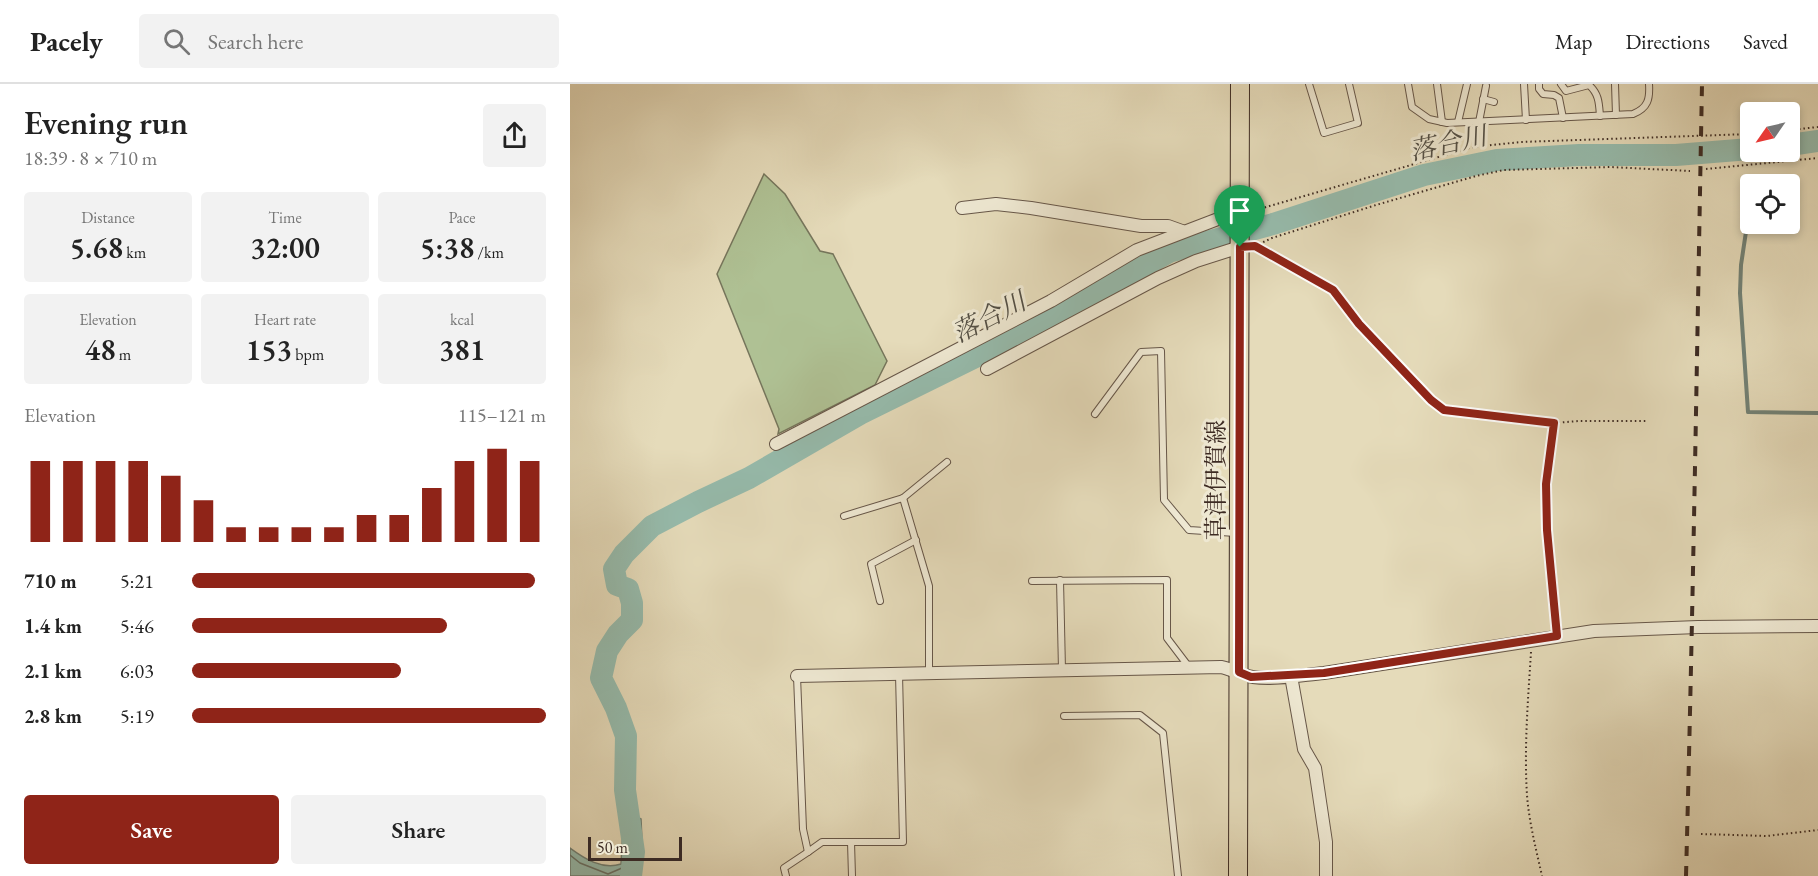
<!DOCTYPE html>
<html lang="en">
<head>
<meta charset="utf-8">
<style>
	:root { --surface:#fff; --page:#f2f2f2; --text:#222; --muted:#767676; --line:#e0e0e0; --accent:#8f2418 }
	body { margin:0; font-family:"EB Garamond","Noto Serif JP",serif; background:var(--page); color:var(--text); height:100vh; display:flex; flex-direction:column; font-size:22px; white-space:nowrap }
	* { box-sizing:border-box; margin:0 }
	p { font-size:20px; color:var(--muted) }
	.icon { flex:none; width:33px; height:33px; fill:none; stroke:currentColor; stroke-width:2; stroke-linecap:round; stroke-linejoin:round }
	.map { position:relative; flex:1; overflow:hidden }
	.side { display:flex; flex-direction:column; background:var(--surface); width:570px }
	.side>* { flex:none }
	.needle { width:39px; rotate:236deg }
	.buttons { position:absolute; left:1170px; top:18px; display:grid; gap:12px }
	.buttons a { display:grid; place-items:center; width:60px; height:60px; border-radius:6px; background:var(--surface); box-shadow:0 3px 9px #0003; font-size:30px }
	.scale { position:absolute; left:18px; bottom:15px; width:94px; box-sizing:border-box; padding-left:6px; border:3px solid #3d2b23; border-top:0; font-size:16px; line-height:21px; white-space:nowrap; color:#3d2b23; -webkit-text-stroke:4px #eee8d2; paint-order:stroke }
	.pin { position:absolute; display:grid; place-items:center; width:51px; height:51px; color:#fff; margin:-62px -26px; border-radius:50% 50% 50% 0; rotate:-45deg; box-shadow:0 0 6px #0007 }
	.pin .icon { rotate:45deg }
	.round { display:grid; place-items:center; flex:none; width:63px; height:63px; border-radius:6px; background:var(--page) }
	.overview { display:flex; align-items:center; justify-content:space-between; height:102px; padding:0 24px }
	h1 { font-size:33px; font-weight:600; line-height:45px }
	.metrics { display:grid; grid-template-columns:repeat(3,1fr); gap:9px; height:102px; padding:6px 24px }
	.metrics div { display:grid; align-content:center; border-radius:6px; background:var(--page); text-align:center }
	.metrics b { font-size:30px; font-weight:600 }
	.metrics small { font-size:16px; font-weight:400 }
	.metrics p { font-size:16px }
	.chart { height:168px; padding:12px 24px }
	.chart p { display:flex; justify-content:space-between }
	.chart svg { width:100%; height:108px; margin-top:6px; stroke:var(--accent); stroke-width:6 }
	.primary-button { display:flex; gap:12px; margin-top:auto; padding:12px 24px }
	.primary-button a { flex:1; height:69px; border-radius:6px; background:var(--accent); color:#fff; font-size:24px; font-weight:600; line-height:69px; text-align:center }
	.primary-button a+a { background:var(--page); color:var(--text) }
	ul { padding:0 24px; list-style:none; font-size:20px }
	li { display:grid; grid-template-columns:96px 72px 1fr; align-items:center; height:45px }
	li i { height:15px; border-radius:8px; background:var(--accent) }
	header { display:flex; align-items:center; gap:36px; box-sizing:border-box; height:84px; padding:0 30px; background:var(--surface); border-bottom:2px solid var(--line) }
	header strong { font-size:28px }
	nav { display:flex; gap:33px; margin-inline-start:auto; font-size:21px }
	.search { width:420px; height:54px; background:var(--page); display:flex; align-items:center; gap:15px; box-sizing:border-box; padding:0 21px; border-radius:6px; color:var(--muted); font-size:22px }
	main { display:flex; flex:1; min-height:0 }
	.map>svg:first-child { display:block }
	.green { fill:#afc194; stroke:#76765c; stroke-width:1.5 }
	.water { fill:#96bbac; stroke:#728175; stroke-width:1.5 }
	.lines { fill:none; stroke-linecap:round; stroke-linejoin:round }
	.shore { stroke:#6a7368; stroke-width:1.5 }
	.stream { stroke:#728175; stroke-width:4 }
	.river { stroke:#96bbac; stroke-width:22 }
	.lane-casing { stroke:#675749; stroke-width:8 }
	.street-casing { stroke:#675749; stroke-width:14 }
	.primary-casing { stroke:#3d2b23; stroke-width:20 }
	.path { stroke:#3d2b23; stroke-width:2; stroke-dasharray:1.5 3; stroke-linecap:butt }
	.lane { stroke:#eee8d2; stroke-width:6 }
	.street { stroke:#eee8d2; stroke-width:12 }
	.primary { stroke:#e5dbba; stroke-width:18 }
	.rail { stroke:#3d2b23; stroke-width:4; stroke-dasharray:10 10; stroke-linecap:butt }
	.route-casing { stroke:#fff; stroke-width:12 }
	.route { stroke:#8f2418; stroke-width:8 }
	.labels { text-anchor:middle; stroke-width:6; stroke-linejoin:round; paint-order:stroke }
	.street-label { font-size:24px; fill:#3d2b23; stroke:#eee8d2 }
	.water-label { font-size:26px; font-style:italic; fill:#534f45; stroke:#eee8d2 }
</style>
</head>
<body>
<header>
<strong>Pacely</strong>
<div class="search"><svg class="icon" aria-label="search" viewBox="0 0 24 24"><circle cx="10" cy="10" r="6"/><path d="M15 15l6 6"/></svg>Search here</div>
<nav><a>Map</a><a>Directions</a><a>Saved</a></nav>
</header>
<main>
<section class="side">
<div class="overview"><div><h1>Evening run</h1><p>18:39 · 8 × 710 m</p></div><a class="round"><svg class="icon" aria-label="share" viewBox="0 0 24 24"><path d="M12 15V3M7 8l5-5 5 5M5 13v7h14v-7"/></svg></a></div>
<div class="metrics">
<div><p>Distance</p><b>5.68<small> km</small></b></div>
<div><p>Time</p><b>32:00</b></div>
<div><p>Pace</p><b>5:38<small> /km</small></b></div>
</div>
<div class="metrics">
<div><p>Elevation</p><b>48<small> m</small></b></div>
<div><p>Heart rate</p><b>153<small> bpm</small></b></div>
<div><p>kcal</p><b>381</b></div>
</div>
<div class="chart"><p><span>Elevation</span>115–121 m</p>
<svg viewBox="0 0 160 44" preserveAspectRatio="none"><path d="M5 44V11M15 44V11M25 44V11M35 44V11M45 44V17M55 44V27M65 44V38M75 44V38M85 44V38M95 44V38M105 44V33M115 44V33M125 44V22M135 44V11M145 44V6M155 44V11"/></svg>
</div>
<ul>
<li><b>710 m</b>5:21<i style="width:97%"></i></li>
<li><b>1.4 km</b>5:46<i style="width:72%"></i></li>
<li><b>2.1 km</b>6:03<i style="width:59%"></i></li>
<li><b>2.8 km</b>5:19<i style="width:100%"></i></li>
</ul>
<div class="primary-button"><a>Save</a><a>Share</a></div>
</section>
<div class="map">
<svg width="1248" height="792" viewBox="0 0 1248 792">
	<rect width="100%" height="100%" fill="#e5dbba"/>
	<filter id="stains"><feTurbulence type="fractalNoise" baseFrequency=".00333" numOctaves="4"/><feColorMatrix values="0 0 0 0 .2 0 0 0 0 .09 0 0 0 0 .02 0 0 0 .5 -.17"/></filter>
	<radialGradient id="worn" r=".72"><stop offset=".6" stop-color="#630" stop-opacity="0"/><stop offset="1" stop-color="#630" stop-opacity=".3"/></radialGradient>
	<!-- green -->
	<path class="green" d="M194,90L215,110L250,167L263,170L317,277L305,301L208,350L209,345L147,190Z"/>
	<!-- water -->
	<path class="water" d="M52,707L57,709C59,721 60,730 71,735L72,757L67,768L68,792H0V764C15,775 32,786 51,780L54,726Z"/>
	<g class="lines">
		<!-- shore -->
		<path class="shore" d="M0,771L10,779L38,790L59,781L62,792"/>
		<!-- stream -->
		<g class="stream">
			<path d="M1178,103L1180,107"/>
			<path d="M1180,121L1171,181L1170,209L1178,328L1248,329"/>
		</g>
		<!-- river -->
		<g class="river">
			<path d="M1220,61L1248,57"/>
			<path d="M61,792L64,768L55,706L56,652L46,624L31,594L37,567L48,550L62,536V519L58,505L47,501L44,485L54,470L82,442L128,418L179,394L290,330L436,258L599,168L703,140L854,91L927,76L1009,71H1106L1180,65"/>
		</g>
		<!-- lane casing -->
		<g class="lane-casing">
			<g id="lane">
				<path d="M739,0L754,49L788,39L779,0"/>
				<path d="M838,0L842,23L859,35L877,39L1063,30C1078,24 1080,15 1079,0"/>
				<path d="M867,0L872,38"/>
				<path d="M954,0L956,36"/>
				<path d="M969,0V5L973,10L984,11L989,14L993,34"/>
				<path d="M991,0L996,7L1019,1C1029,10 1029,19 1030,32"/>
				<path d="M1045,0L1046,31"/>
				<path d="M913,15L924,18"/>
				<path d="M888,38L897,0"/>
				<path d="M909,38L916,2"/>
				<path d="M525,330L571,268L591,267L594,416L619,446L666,449"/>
				<path d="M333,414L359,502V589"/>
				<path d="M274,432L333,414L377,378"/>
				<path d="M490,496L492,586"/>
				<path d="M462,497L597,496V554L619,583"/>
				<path d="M310,517L301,480L346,456"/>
				<path d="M227,592L233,745L238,768L252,758H333L329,590"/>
				<path d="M494,632L570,631L593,649L608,792"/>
				<path d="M281,758L282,792"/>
				<path d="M216,792L214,784L238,768"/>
			</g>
		</g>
		<!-- street casing -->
		<g class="street-casing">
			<g id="street">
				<path d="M392,124L426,120L461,124L571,142H598L612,147"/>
				<path d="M417,285L588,194L626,177L670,163"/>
				<path d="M206,360L481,217L567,166L661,130L670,129"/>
				<path d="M227,592L651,583C662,585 672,592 683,593C704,596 732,591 754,589L1024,547L1128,543L1248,542"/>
				<path d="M721,592L734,665L745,684L756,758V792"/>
			</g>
		</g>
		<!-- primary casing -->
		<g class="primary-casing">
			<path id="primary" d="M668,792L670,0"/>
		</g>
		<!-- path -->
		<g class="path">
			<path d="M1220,46L1248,43"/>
			<path d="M1136,85L1248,74"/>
			<path d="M686,126L903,63L951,58L1180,50"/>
			<path d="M684,162L703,170L763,206L789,240L861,316L875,325L984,339L1008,337H1078"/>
			<path d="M685,162L702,154L806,121L906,92L934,86L1040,83L1120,87"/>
			<path d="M983,340L976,400L977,446L986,540"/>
			<path d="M961,568C958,616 954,664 957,711C959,738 966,765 972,792"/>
			<path d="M1131,750L1197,752L1248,746"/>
		</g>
		<!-- lane -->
		<use href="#lane" class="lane"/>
		<!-- street -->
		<use href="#street" class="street"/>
		<!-- primary -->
		<use href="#primary" class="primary"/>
		<!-- rail -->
		<path class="rail" d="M1116,792C1123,528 1127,264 1132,0"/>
	</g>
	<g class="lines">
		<!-- route casing -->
		<g class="route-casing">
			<path id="route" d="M685,162L763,206L789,240L861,316L874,326L984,339L976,400L977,446L987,552L754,589L681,593L669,588L670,163Z"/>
		</g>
		<!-- route -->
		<use href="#route" class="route"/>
	</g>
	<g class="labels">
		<!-- street labels -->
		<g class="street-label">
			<text transform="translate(646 396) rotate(-90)" y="8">草津伊賀線</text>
		</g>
		<!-- water labels -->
		<g class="water-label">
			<text transform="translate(878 59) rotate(-12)" y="9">落合川</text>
			<text transform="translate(419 233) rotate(-27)" y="9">落合川</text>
		</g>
	</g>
	<rect width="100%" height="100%" filter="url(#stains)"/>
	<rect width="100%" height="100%" fill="url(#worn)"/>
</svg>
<div class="buttons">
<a><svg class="needle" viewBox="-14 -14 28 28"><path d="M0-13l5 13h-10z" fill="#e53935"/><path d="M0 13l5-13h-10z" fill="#767676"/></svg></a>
<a><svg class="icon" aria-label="locate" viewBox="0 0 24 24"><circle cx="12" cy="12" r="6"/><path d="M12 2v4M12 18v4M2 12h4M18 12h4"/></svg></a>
</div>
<div class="scale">50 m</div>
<div class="pin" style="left:670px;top:163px;background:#1e9e55"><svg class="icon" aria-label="arrive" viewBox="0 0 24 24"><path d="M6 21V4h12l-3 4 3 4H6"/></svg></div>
</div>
</main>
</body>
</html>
